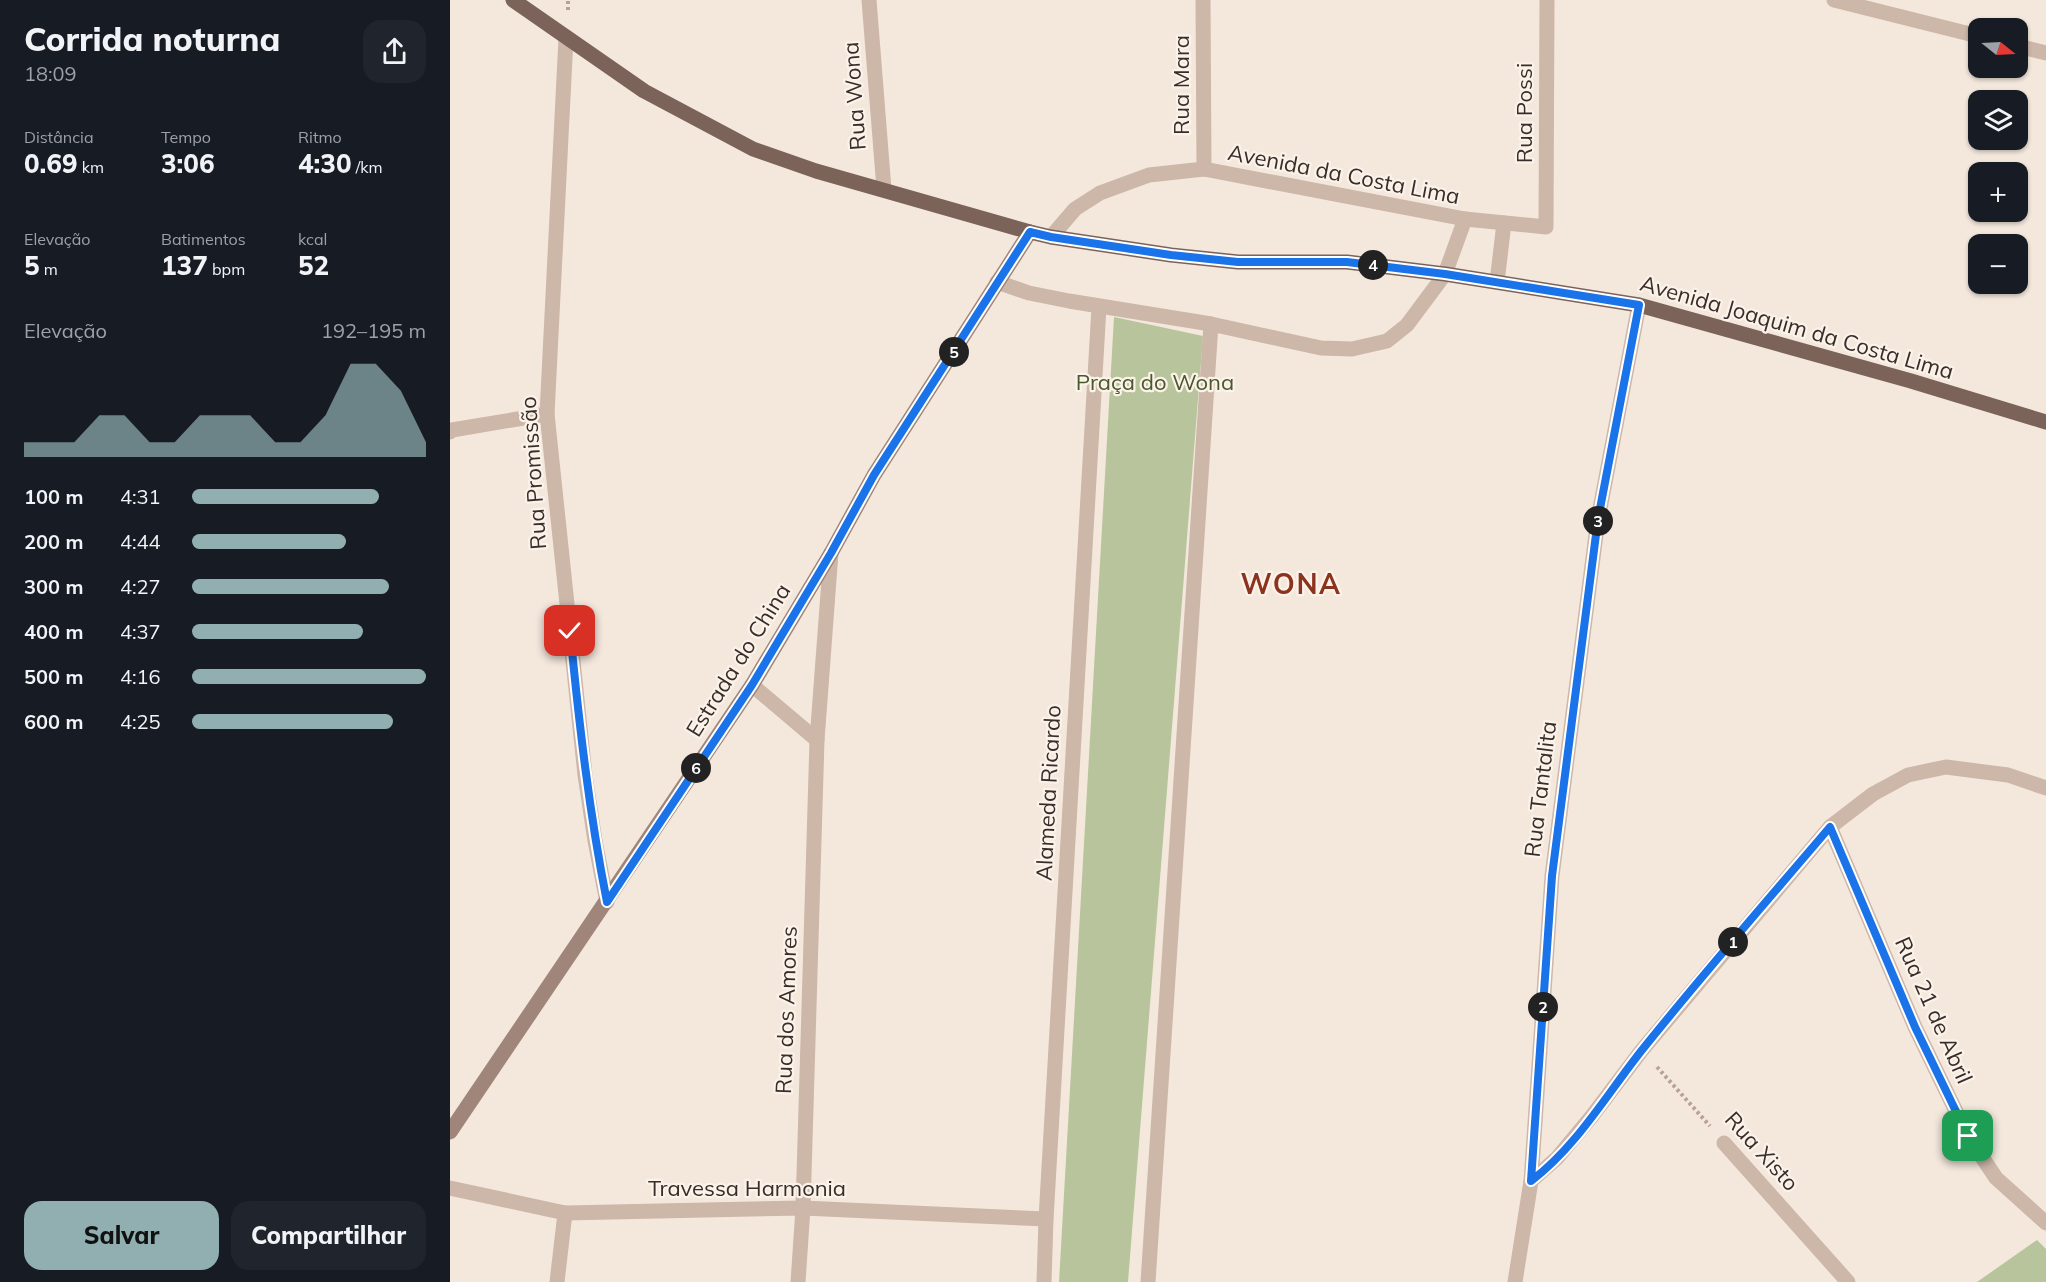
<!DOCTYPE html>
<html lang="pt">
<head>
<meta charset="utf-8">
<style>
	:root { --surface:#171b24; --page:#20242c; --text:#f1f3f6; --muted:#9ea1a6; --accent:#91afb1 }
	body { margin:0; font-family:Mulish,sans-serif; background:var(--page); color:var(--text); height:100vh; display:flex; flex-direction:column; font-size:22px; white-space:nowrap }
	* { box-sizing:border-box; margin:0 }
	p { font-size:20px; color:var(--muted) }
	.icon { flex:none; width:33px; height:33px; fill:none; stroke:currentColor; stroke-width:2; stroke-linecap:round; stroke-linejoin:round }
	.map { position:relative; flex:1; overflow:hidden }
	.panel { display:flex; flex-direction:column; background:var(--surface); width:450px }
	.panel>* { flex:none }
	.needle { width:39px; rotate:108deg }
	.controls { position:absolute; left:1518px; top:18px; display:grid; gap:12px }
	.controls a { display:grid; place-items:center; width:60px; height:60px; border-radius:12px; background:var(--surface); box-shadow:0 2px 4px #0004; font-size:30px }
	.pin { position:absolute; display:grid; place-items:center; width:51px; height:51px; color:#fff; margin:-26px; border-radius:12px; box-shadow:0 3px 9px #0006 }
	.km { position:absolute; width:30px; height:30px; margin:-15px; border-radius:50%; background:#222; color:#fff; font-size:16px; line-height:30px; text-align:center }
	.round { display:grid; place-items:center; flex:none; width:63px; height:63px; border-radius:18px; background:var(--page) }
	.headline { display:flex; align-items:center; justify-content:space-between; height:102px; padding:0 24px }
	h1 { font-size:33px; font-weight:800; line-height:45px }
	.figures { display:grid; grid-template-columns:repeat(3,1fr); gap:9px; height:102px; padding:6px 24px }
	.figures div { display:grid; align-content:center }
	.figures b { font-size:26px; font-weight:800 }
	.figures small { font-size:16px; font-weight:400 }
	.figures p { font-size:16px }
	.chart { height:168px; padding:12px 24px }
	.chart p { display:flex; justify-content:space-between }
	.chart svg { width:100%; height:108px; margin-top:6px; fill:var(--accent); opacity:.7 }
	.button { display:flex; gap:12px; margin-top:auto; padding:12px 24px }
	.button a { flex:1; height:69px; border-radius:18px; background:var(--accent); color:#111; font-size:24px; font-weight:800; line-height:69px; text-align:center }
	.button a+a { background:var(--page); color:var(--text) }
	ul { padding:0 24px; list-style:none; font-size:20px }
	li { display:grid; grid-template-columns:96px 72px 1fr; align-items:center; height:45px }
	li i { height:15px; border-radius:8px; background:var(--accent) }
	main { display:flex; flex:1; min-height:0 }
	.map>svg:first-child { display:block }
	.green { fill:#b8c49c }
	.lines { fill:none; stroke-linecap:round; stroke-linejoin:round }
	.path { stroke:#b9a193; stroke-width:4; stroke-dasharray:3 3; stroke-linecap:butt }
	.minor { stroke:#cdb7a9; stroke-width:15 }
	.secondary { stroke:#a0867a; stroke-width:15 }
	.primary { stroke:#7c6359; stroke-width:15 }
	.route-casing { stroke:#fff; stroke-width:12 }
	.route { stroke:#1a73e8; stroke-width:8 }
	.labels { text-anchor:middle; stroke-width:4.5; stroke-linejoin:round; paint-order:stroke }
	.street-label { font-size:22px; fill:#392d29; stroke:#fbf2ea }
	.park-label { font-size:22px; fill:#4a592b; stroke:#fbf2ea }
	.district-label { font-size:28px; font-weight:bold; letter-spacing:1.5px; fill:#8c331e; stroke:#fbf2ea }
</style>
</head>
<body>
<main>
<section class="panel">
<div class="headline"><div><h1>Corrida noturna</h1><p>18:09</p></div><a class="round"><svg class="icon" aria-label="share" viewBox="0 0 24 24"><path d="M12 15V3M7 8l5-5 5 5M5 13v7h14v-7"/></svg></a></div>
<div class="figures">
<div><p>Distância</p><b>0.69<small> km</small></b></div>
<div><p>Tempo</p><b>3:06</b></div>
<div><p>Ritmo</p><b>4:30<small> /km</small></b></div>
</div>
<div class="figures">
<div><p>Elevação</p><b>5<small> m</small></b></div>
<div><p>Batimentos</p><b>137<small> bpm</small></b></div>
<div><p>kcal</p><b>52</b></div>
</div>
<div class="chart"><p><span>Elevação</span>192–195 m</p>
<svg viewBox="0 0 160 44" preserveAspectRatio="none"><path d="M0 44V38L10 38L20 38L30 27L40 27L50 38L60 38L70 27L80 27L90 27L100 38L110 38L120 27L130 6L140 6L150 17L160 38V44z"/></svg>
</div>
<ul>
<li><b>100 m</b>4:31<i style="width:80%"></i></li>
<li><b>200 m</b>4:44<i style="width:66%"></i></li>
<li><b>300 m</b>4:27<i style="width:84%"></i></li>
<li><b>400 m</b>4:37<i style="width:73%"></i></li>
<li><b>500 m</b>4:16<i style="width:100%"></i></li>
<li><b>600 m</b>4:25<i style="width:86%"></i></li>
</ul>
<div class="button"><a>Salvar</a><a>Compartilhar</a></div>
</section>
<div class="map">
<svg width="1596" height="1282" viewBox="0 0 1596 1282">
	<rect width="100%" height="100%" fill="#f4e8dd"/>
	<!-- green -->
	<g class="green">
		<path d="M664,317L753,336L678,1282H609Z"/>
		<path d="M1587,1240L1596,1249V1282H1527Z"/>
	</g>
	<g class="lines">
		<!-- path -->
		<g class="path">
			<path d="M118,10V0"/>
			<path d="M1207,1067L1260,1126"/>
		</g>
		<!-- minor -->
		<g class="minor">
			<path d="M419,0L434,189"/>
			<path d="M753,0L754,169"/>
			<path d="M1384,0L1528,36"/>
			<path d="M116,38L97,414L135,775L145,841L157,902"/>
			<path d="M1568,46L1596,53"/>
			<path d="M1015,219L1096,227L1097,0"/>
			<path d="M547,282L579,293L619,301L761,324L871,348L902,349L937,341L957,325L995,274L1015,219L754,169L699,175L650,193L625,209L601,237"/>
			<path d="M1047,282L1054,223"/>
			<path d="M0,432L2,430L97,414"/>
			<path d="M302,685L367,740"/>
			<path d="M1380,827L1465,1027L1518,1136L1546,1178L1596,1223"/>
			<path d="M1274,1143L1398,1282"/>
			<path d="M1081,1181L1107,1158L1142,1116L1192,1050L1380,827L1423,794L1458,775L1496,767L1558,775L1596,788"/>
			<path d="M0,1188L115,1213L353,1208L596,1219"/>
			<path d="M107,1282L115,1213"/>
			<path d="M348,1282L353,1208L367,740L381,553"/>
			<path d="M594,1282L596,1219L649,307"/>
			<path d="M698,1282L761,324"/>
			<path d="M1065,1282L1081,1181L1102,876L1148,519L1189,305"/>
		</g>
		<!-- secondary -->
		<path class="secondary" d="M0,1132L302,685L381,553L424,475L580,232"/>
		<!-- primary -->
		<path class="primary" d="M63,0L194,91L303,149L366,171L580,232L601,237L721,255L788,262H897L995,274L1189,305L1461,381L1596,422"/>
	</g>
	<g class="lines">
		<!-- route casing -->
		<g class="route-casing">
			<path id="route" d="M120,631C129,722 139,812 157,902L302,685L381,553L424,475L580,232L601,237L721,255L788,262H897L995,274L1189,305L1148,519L1102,876L1081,1181C1127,1146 1157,1094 1192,1050C1253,974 1317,901 1380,827L1465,1027L1518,1136"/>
		</g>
		<!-- route -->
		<use href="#route" class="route"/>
	</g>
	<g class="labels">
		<!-- street labels -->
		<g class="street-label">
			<text transform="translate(731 85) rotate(-90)" y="8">Rua Mara</text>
			<text transform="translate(404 96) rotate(-94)" y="8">Rua Wona</text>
			<text transform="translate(1074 113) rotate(-90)" y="8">Rua Possi</text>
			<text transform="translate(894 174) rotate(11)" y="8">Avenida da Costa Lima</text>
			<text transform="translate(1347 327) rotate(16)" y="8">Avenida Joaquim da Costa Lima</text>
			<text transform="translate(83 473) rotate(-94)" y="8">Rua Promissão</text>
			<text transform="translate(288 660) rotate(-58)" y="8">Estrada do China</text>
			<text transform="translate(1090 789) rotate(-83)" y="8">Rua Tantalita</text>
			<text transform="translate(598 793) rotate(-87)" y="8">Alameda Ricardo</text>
			<text transform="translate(336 1010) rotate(-88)" y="8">Rua dos Amores</text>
			<text transform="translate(1484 1010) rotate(66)" y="8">Rua 21 de Abril</text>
			<text transform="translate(1312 1151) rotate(48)" y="8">Rua Xisto</text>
			<text x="297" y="1196">Travessa Harmonia</text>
		</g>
		<!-- park labels -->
		<g class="park-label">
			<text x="705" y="390">Praça do Wona</text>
		</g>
		<!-- district labels -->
		<g class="district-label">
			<text x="841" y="594">WONA</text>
		</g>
	</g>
</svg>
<div class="controls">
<a><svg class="needle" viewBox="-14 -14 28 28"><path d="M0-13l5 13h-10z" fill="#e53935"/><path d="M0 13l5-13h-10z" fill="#9ea1a6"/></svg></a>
<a><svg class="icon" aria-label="layers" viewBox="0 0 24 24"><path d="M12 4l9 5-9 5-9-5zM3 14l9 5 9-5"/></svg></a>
<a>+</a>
<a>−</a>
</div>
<div class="pin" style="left:1518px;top:1136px;background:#1e9e55"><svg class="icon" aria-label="arrive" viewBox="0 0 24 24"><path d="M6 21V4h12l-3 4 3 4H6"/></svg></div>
<div class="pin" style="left:120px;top:631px;background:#d93025"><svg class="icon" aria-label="check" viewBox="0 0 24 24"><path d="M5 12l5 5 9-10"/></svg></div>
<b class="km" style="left:1283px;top:942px">1</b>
<b class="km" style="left:1093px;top:1007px">2</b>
<b class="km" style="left:1148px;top:521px">3</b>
<b class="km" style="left:923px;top:265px">4</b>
<b class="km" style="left:504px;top:352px">5</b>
<b class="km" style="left:246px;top:768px">6</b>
</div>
</main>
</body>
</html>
